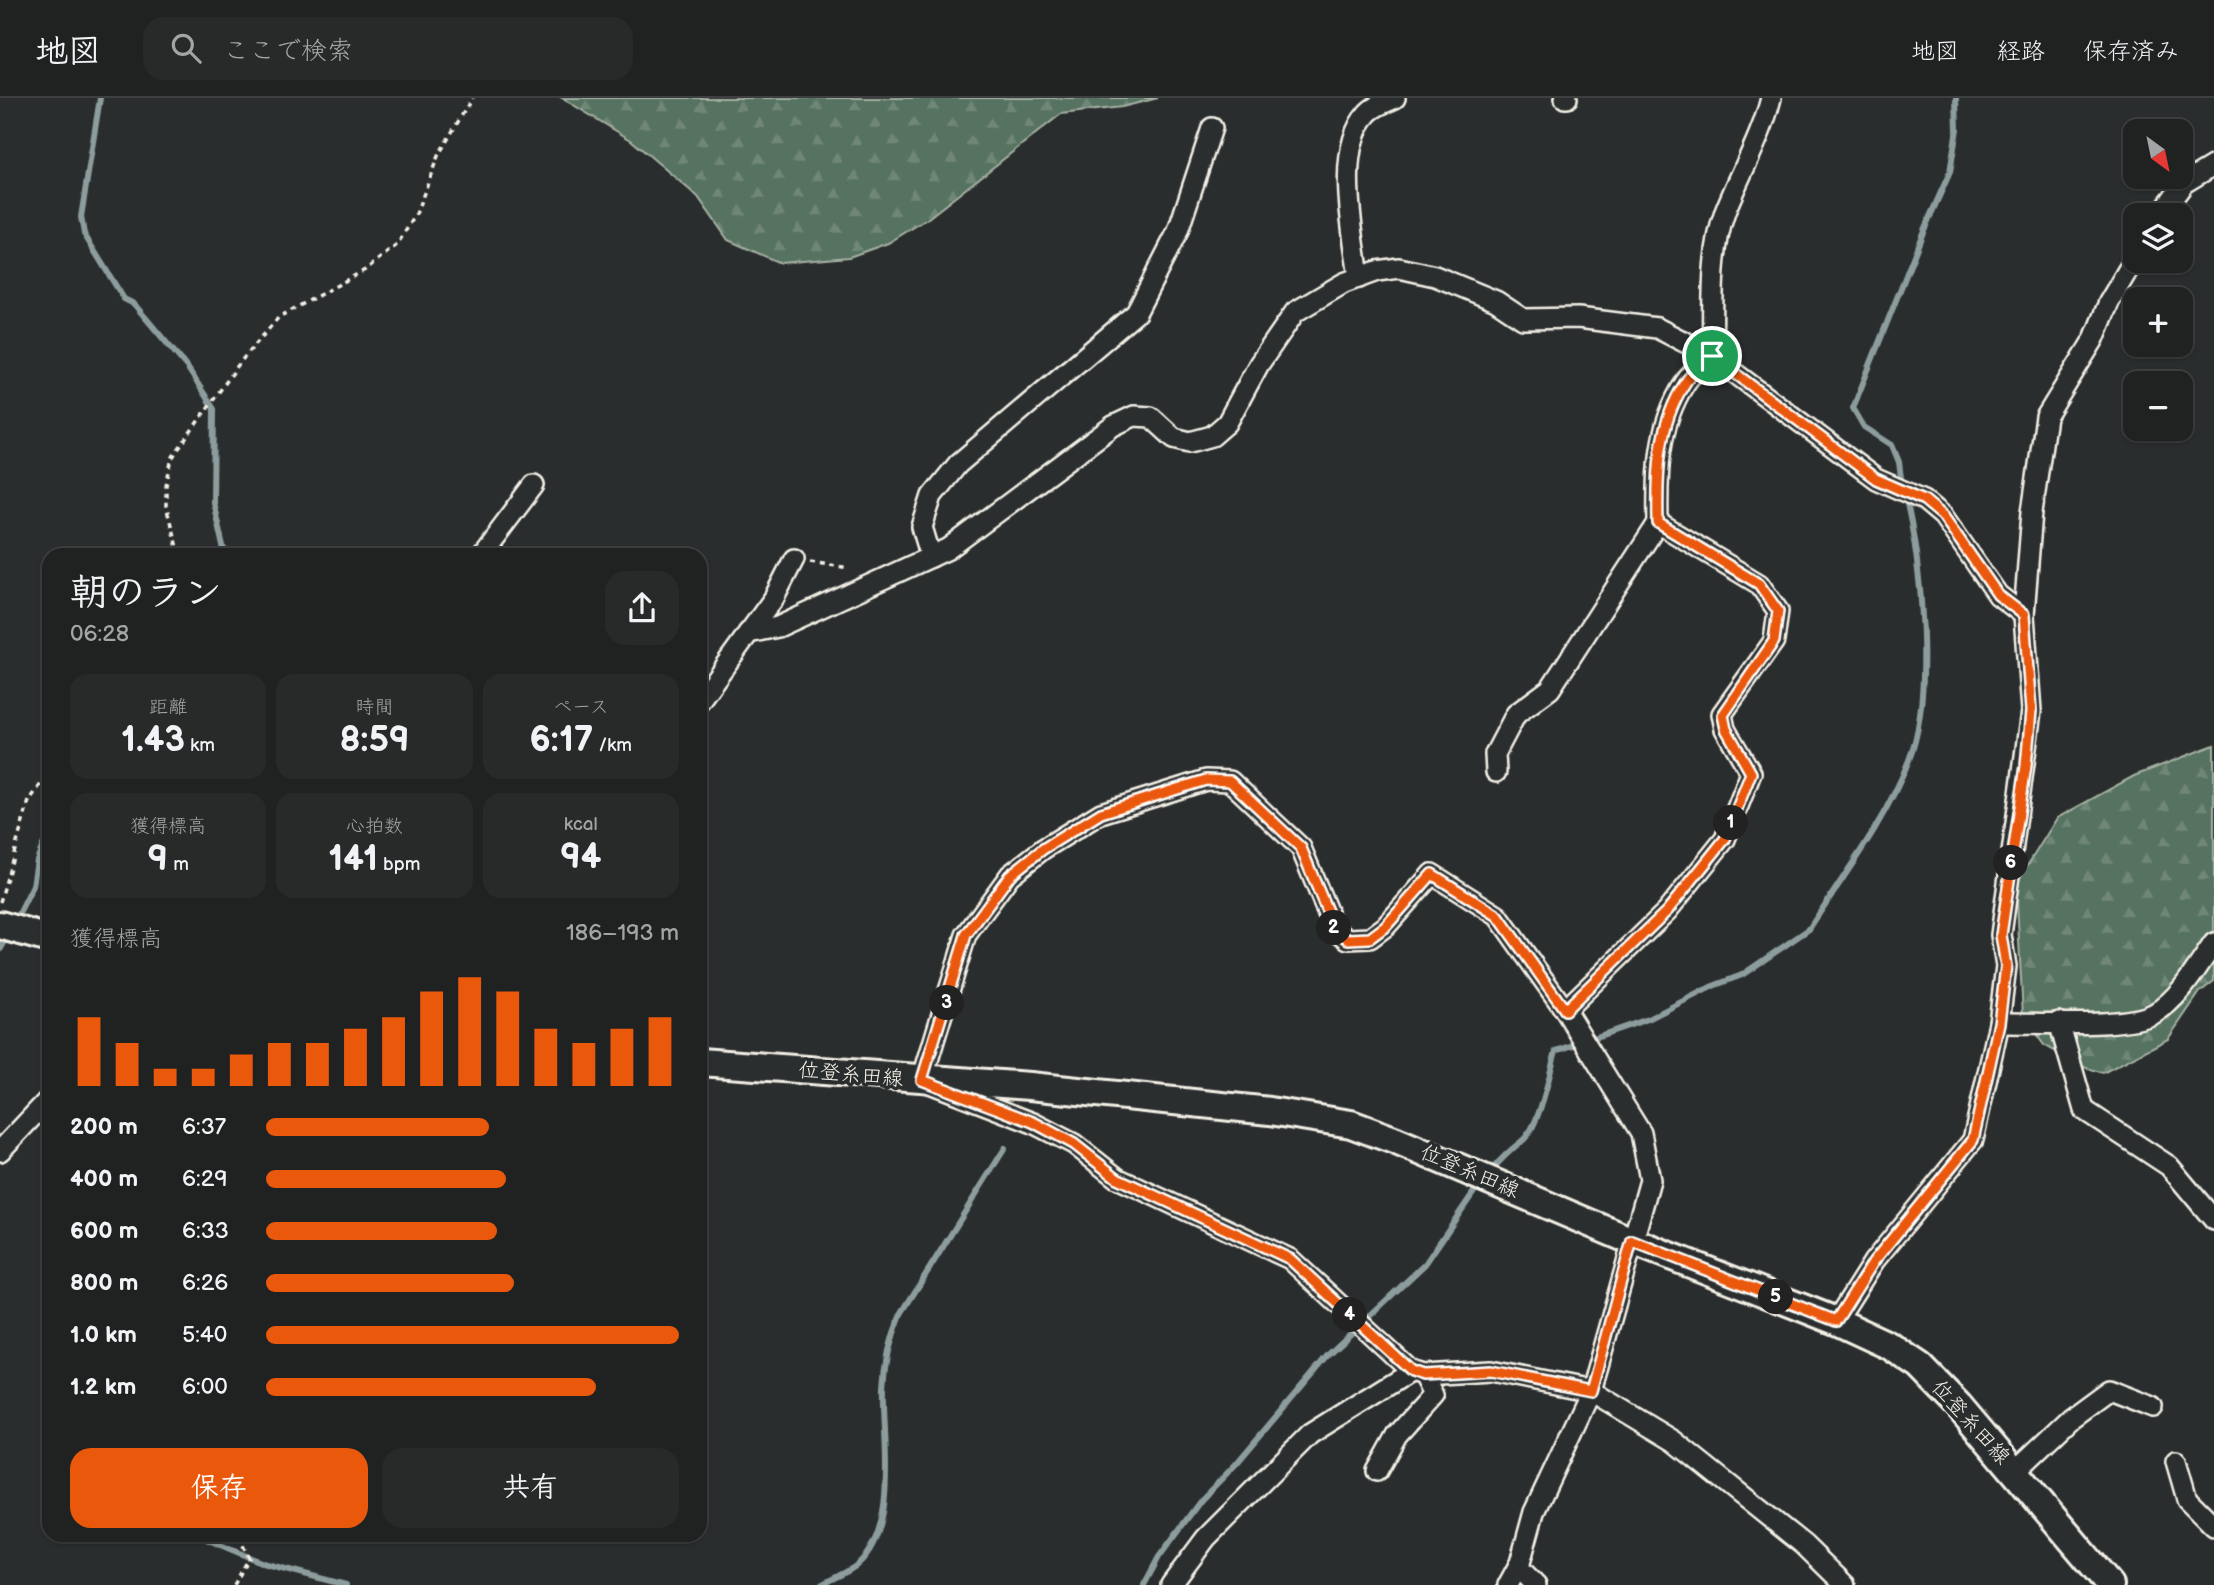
<!DOCTYPE html>
<html lang="ja">
<head>
<meta charset="utf-8">
<style>
	:root { --surface:#202222; --page:#282a2a; --text:#f1f3f6; --muted:#a2a4a5; --line:#3d3f40; --accent:#ea580c }
	body { margin:0; font-family:"Balsamiq Sans","Klee One",sans-serif; background:var(--page); color:var(--text); height:100vh; display:flex; flex-direction:column; font-size:26px; white-space:nowrap }
	* { box-sizing:border-box; margin:0 }
	p { font-size:23px; color:var(--muted) }
	.icon { flex:none; width:38px; height:38px; fill:none; stroke:currentColor; stroke-width:2; stroke-linecap:round; stroke-linejoin:round }
	.map { position:relative; flex:1; overflow:hidden }
	.side { position:absolute; left:42px; top:450px; width:665px; height:994px; display:flex; flex-direction:column; background:var(--surface); border-radius:21px; box-shadow:0 2px 5px #0004,0 0 0 2px var(--line) }
	.side>* { flex:none }
	.needle { width:46px; rotate:147deg }
	.buttons { position:absolute; left:2123px; top:21px; display:grid; gap:14px }
	.buttons a { display:grid; place-items:center; width:70px; height:70px; border-radius:14px; background:var(--surface); box-shadow:0 2px 5px #0004,0 0 0 2px var(--line); font-size:35px }
	.pin { position:absolute; display:grid; place-items:center; width:60px; height:60px; color:#fff; margin:-30px; border:4px solid #fff; border-radius:50%; box-shadow:0 2px 7px #0007 }
	.km { position:absolute; width:35px; height:35px; margin:-18px; border-radius:50%; background:#222; color:#fff; font-size:19px; line-height:35px; text-align:center }
	.round { display:grid; place-items:center; flex:none; width:74px; height:74px; border-radius:21px; background:var(--page) }
	.summary { display:flex; align-items:center; justify-content:space-between; height:119px; padding:0 28px }
	h1 { font-size:38px; font-weight:800; line-height:52px }
	.metrics { display:grid; grid-template-columns:repeat(3,1fr); gap:10px; height:119px; padding:7px 28px }
	.metrics div { display:grid; align-content:center; border-radius:18px; background:var(--page); text-align:center }
	.metrics b { font-size:35px; font-weight:800 }
	.metrics small { font-size:19px; font-weight:400 }
	.metrics p { font-size:19px }
	.chart { height:196px; padding:14px 28px }
	.chart p { display:flex; justify-content:space-between }
	.chart svg { width:100%; height:126px; margin-top:7px; stroke:var(--accent); stroke-width:6 }
	.button { display:flex; gap:14px; margin-top:auto; padding:14px 28px }
	.button a { flex:1; height:80px; border-radius:21px; background:var(--accent); color:#fff; font-size:28px; font-weight:800; line-height:80px; text-align:center }
	.button a+a { background:var(--page); color:var(--text) }
	ul { padding:0 28px; list-style:none; font-size:23px }
	li { display:grid; grid-template-columns:112px 84px 1fr; align-items:center; height:52px }
	li i { height:18px; border-radius:9px; background:var(--accent) }
	header { display:flex; align-items:center; gap:42px; box-sizing:border-box; height:98px; padding:0 35px; background:var(--surface); border-bottom:2px solid var(--line) }
	header strong { font-size:33px }
	nav { display:flex; gap:38px; margin-inline-start:auto; font-size:24px }
	.search { width:490px; height:63px; background:var(--page); display:flex; align-items:center; gap:18px; box-sizing:border-box; padding:0 24px; border-radius:21px; color:var(--muted); font-size:26px }
	.map>svg:first-child { display:block }
	.forest { fill:url(#forest-firs); stroke:#a6b2a4; stroke-width:2 }
	.lines { fill:none; stroke-linecap:round; stroke-linejoin:round }
	.stream { stroke:#8d9d9e; stroke-width:6 }
	.minor-casing { stroke:#f4f1e8; stroke-width:24 }
	.secondary-casing { stroke:#f4f1e8; stroke-width:32 }
	.path { stroke:#f4f1e8; stroke-width:3.5; stroke-dasharray:5 5; stroke-linecap:butt }
	.minor { stroke:#2a2d2e; stroke-width:19 }
	.secondary { stroke:#2a2d2e; stroke-width:26 }
	.route-casing { stroke:#fff; stroke-width:14 }
	.route { stroke:#ea580c; stroke-width:9 }
	.labels { text-anchor:middle; stroke-width:7; stroke-linejoin:round; paint-order:stroke }
	.street-label { font-size:21px; fill:#f4f1e8; stroke:#2a2d2e }
</style>
</head>
<body>
<header>
<strong>地図</strong>
<div class="search"><svg class="icon" aria-label="search" viewBox="0 0 24 24"><circle cx="10" cy="10" r="6"/><path d="M15 15l6 6"/></svg>ここで検索</div>
<nav><a>地図</a><a>経路</a><a>保存済み</a></nav>
</header>
<div class="map">
<svg width="2214" height="1487" viewBox="0 0 2214 1487">
	<defs>
		<pattern id="forest-firs" width="22" height="20" patternUnits="userSpaceOnUse" patternTransform="scale(1.75)"><rect width="22" height="20" fill="#577260"/><path d="M5 1l3.5 6h-7zM16 11l3.5 6h-7z" fill="#708777"/></pattern>
	</defs>
	<rect width="100%" height="100%" fill="#2a2d2e"/>
	<filter id="ink" filterUnits="userSpaceOnUse"><feTurbulence type="fractalNoise" baseFrequency=".0143" numOctaves="2"/><feDisplacementMap in="SourceGraphic" scale="14" xChannelSelector="R" yChannelSelector="G"/><feConvolveMatrix kernelMatrix="1 2 1 2 8 2 1 2 1" color-interpolation-filters="sRGB"/></filter>
	<g filter="url(#ink)">
		<!-- forest -->
		<g class="forest">
			<path d="M562,0H1158L1122,9L1061,16L927,121L888,145L849,159L780,165L728,142L698,99L631,42Z"/>
			<path d="M2214,647V883L2200,894L2168,941L2103,975L2081,968L2044,947L2023,918L2016,786L2057,720L2134,678Z"/>
		</g>
		<g class="lines">
			<!-- stream -->
			<g class="stream">
				<path d="M100,0L81,119L84,136L124,201L134,206L187,269L214,311L213,404L225,457"/>
				<path d="M1902,388L1899,364L1892,347L1864,329L1853,310L1924,132L1950,74L1957,31L1956,0"/>
				<path d="M14,826L33,788L37,762L49,733"/>
				<path d="M0,852L10,835"/>
				<path d="M1490,1074C1500,1062 1509,1053 1521,1044C1540,1030 1549,976 1556,953L1648,921L1713,888L1742,877L1809,831C1844,777 1886,722 1909,662C1934,599 1922,463 1905,398"/>
				<path d="M197,1437L263,1465L346,1487"/>
				<path d="M821,1487C832,1480 848,1475 858,1466C900,1428 882,1338 884,1289C885,1263 891,1240 901,1216L1005,1050"/>
				<path d="M1144,1487L1159,1459L1201,1402L1236,1366L1328,1257L1425,1166L1480,1085"/>
			</g>
			<!-- minor casing -->
			<g class="minor-casing">
				<g id="minor">
					<path d="M1565,0H1567"/>
					<path d="M2160,117L2184,85L2214,67"/>
					<path d="M1359,180C1354,136 1334,52 1367,16C1373,8 1387,4 1395,0"/>
					<path d="M481,457L534,387"/>
					<path d="M931,459L922,429L932,398L958,366L1136,215L1178,133L1212,30"/>
					<path d="M748,535L778,529L948,451L1113,328L1134,318L1151,319L1174,340L1190,344L1212,338L1227,325L1259,266L1295,214L1344,185L1377,173L1399,170L1435,178L1496,203L1523,221L1578,220L1657,230L1712,258L1876,381L1924,402L1943,418L1998,497L2024,517"/>
					<path d="M700,602L774,500L794,461"/>
					<path d="M1496,674L1495,656L1516,616L1550,591L1658,425"/>
					<path d="M1565,912L1667,813L1725,741L1751,675L1725,631L1722,616L1774,543L1778,513L1759,486L1658,425C1657,377 1657,328 1685,285C1691,275 1703,266 1712,258C1714,211 1709,159 1725,114C1740,75 1761,41 1771,0"/>
					<path d="M2059,924L2084,1012L2169,1068L2214,1122"/>
					<path d="M1999,925C2034,924 2128,931 2155,915C2181,899 2197,869 2214,845"/>
					<path d="M0,1053L49,1001"/>
					<path d="M1836,1223L1874,1163L1973,1042L1999,925L2006,868L2001,837L2031,613L2024,517L2032,414L2046,319L2094,241L2109,204L2135,160"/>
					<path d="M2176,1363L2187,1401L2214,1428"/>
					<path d="M1377,1373L1397,1337L1433,1297L1423,1277"/>
					<path d="M2015,1373L2071,1320L2109,1292L2153,1309"/>
					<path d="M1518,1469L1536,1487"/>
					<path d="M1171,1487L1206,1440L1310,1336L1411,1273"/>
					<path d="M1508,1487L1520,1465L1534,1414L1591,1293L1650,1082L1641,1035L1565,912L1498,818L1432,776L1386,828L1370,840L1348,841L1334,830L1301,750L1230,683L1206,682L1101,715L1043,751L1010,777L966,837L922,982L1033,1025L1074,1046L1117,1080L1290,1161L1411,1273L1423,1277L1491,1273L1591,1293L1674,1343L1804,1447L1845,1487"/>
				</g>
			</g>
			<!-- secondary casing -->
			<g class="secondary-casing">
				<g id="secondary">
					<path d="M0,827L49,841"/>
					<path d="M700,964L1030,988L1270,1013L1351,1026L1394,1042L1632,1143L1836,1223L1890,1248L1920,1268L1959,1308L2110,1487"/>
				</g>
			</g>
			<!-- path -->
			<g class="path">
				<path d="M179,457L166,408V387L172,360L241,263L279,219L365,172L397,147L416,116L438,58L472,0"/>
				<path d="M810,464L849,470"/>
				<path d="M0,804L29,703L49,675"/>
				<path d="M234,1487L249,1460L238,1437"/>
			</g>
			<!-- minor -->
			<use href="#minor" class="minor"/>
			<!-- secondary -->
			<use href="#secondary" class="secondary"/>
		</g>
	</g>
	<g class="lines" filter="url(#ink)">
		<!-- route casing -->
		<g class="route-casing">
			<path id="route" d="M1712,258L1876,381L1924,402L1943,418L1998,497L2024,517L2031,613L2026,668L2001,837L2006,868L1999,925L1973,1042L1874,1163L1836,1223L1632,1143L1591,1293L1491,1273L1423,1277L1411,1273L1290,1161L1117,1080L1074,1046L1033,1024L922,982L966,837L1010,777L1043,751L1101,715L1206,682L1230,683L1301,750L1334,830L1348,841L1370,840L1386,828L1432,776L1498,818L1565,912L1667,813L1725,741L1751,675L1726,631L1723,617L1774,543L1778,513L1759,486L1658,425C1657,377 1657,328 1685,285C1691,275 1703,266 1712,258Z"/>
		</g>
		<!-- route -->
		<use href="#route" class="route"/>
	</g>
	<g class="labels">
		<!-- street labels -->
		<g class="street-label">
			<text transform="translate(851 976) rotate(5)" y="7">位登糸田線</text>
			<text transform="translate(1470 1073) rotate(23)" y="7">位登糸田線</text>
			<text transform="translate(1971 1324) rotate(48)" y="7">位登糸田線</text>
		</g>
	</g>
</svg>
<div class="buttons">
<a><svg class="needle" viewBox="-14 -14 28 28"><path d="M0-13l5 13h-10z" fill="#e53935"/><path d="M0 13l5-13h-10z" fill="#a2a4a5"/></svg></a>
<a><svg class="icon" aria-label="layers" viewBox="0 0 24 24"><path d="M12 4l9 5-9 5-9-5zM3 14l9 5 9-5"/></svg></a>
<a>+</a>
<a>−</a>
</div>
<div class="pin" style="left:1712px;top:258px;background:#1e9e55"><svg class="icon" aria-label="arrive" viewBox="0 0 24 24"><path d="M6 21V4h12l-3 4 3 4H6"/></svg></div>
<b class="km" style="left:1731px;top:725px">1</b>
<b class="km" style="left:1334px;top:830px">2</b>
<b class="km" style="left:947px;top:905px">3</b>
<b class="km" style="left:1350px;top:1217px">4</b>
<b class="km" style="left:1776px;top:1199px">5</b>
<b class="km" style="left:2011px;top:765px">6</b>
<section class="side">
<div class="summary"><div><h1>朝のラン</h1><p>06:28</p></div><a class="round"><svg class="icon" aria-label="share" viewBox="0 0 24 24"><path d="M12 15V3M7 8l5-5 5 5M5 13v7h14v-7"/></svg></a></div>
<div class="metrics">
<div><p>距離</p><b>1.43<small> km</small></b></div>
<div><p>時間</p><b>8:59</b></div>
<div><p>ペース</p><b>6:17<small> /km</small></b></div>
</div>
<div class="metrics">
<div><p>獲得標高</p><b>9<small> m</small></b></div>
<div><p>心拍数</p><b>141<small> bpm</small></b></div>
<div><p>kcal</p><b>94</b></div>
</div>
<div class="chart"><p><span>獲得標高</span>186–193 m</p>
<svg viewBox="0 0 160 44" preserveAspectRatio="none"><path d="M5 44V20M15 44V29M25 44V38M35 44V38M45 44V33M55 44V29M65 44V29M75 44V24M85 44V20M95 44V11M105 44V6M115 44V11M125 44V24M135 44V29M145 44V24M155 44V20"/></svg>
</div>
<ul>
<li><b>200 m</b>6:37<i style="width:54%"></i></li>
<li><b>400 m</b>6:29<i style="width:58%"></i></li>
<li><b>600 m</b>6:33<i style="width:56%"></i></li>
<li><b>800 m</b>6:26<i style="width:60%"></i></li>
<li><b>1.0 km</b>5:40<i style="width:100%"></i></li>
<li><b>1.2 km</b>6:00<i style="width:80%"></i></li>
</ul>
<div class="button"><a>保存</a><a>共有</a></div>
</section>
</div>
</body>
</html>
